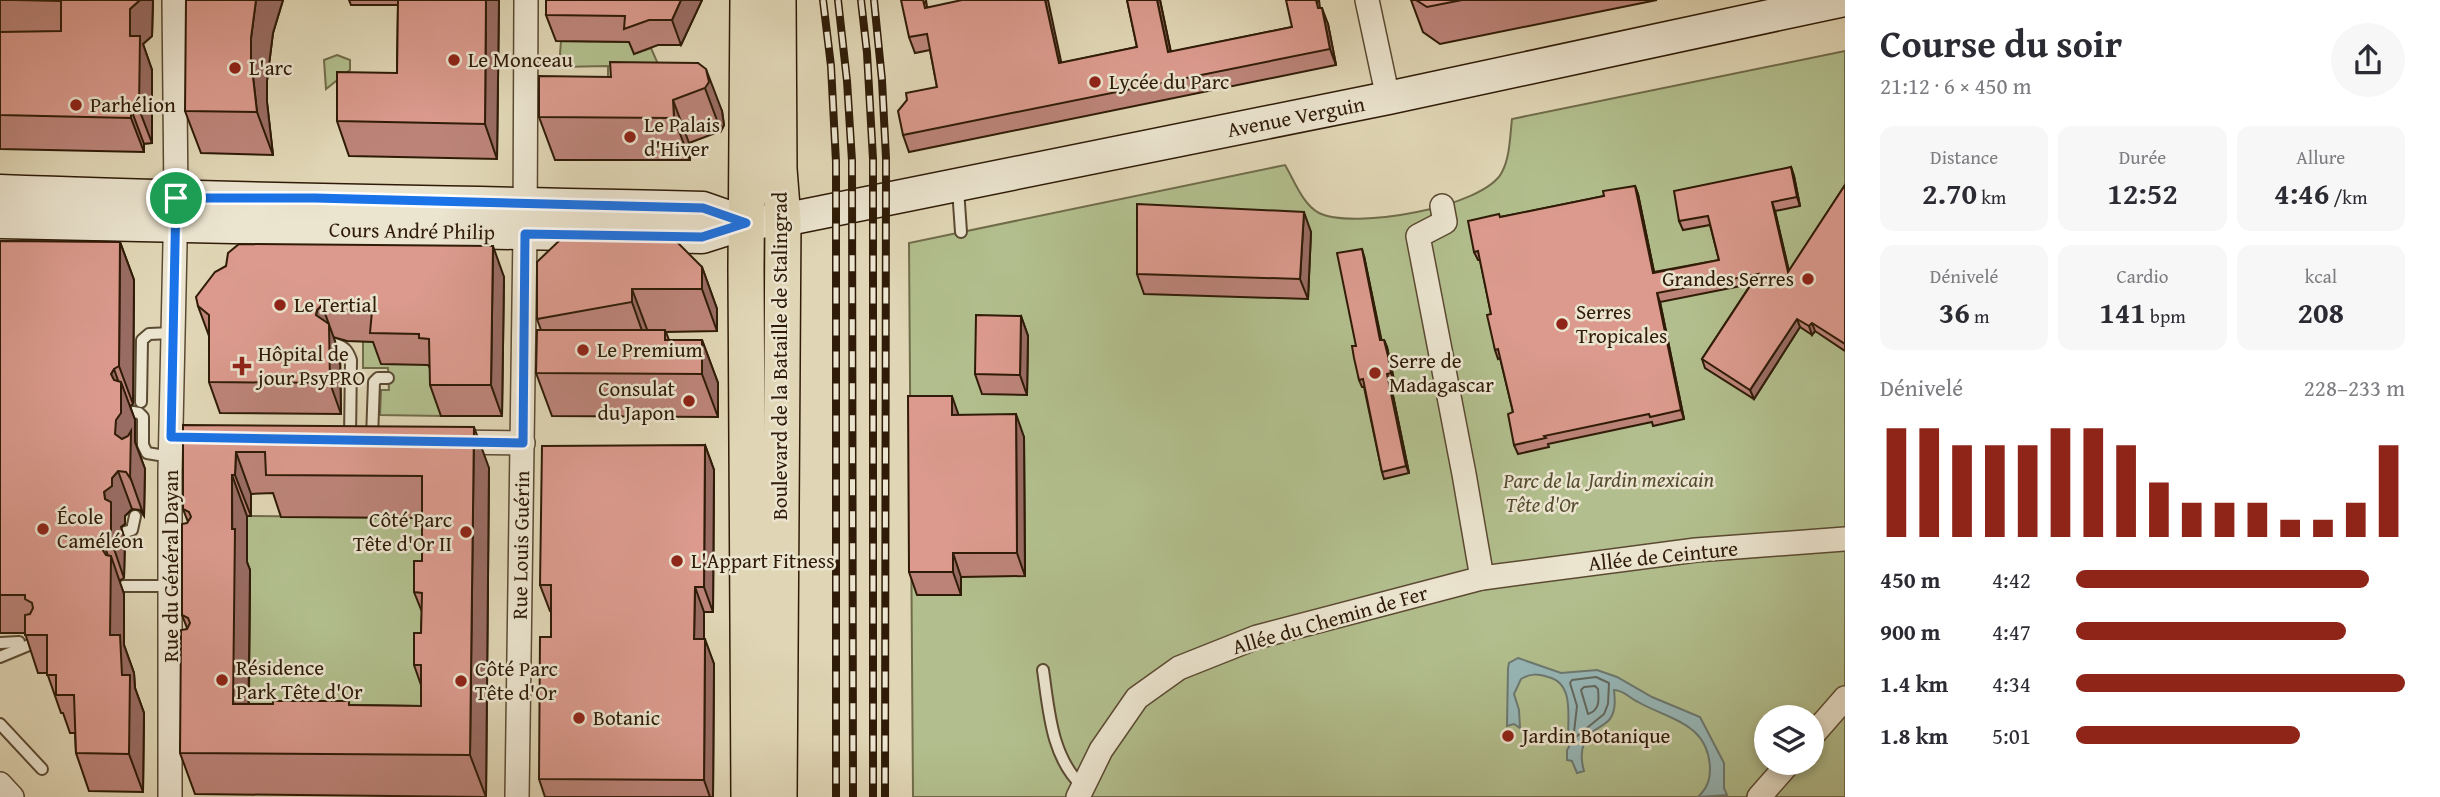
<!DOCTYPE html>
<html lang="fr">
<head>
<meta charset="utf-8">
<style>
	:root { --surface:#fff; --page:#f7f7f7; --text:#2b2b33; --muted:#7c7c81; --accent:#8f2418 }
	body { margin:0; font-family:"Gentium Book Plus",serif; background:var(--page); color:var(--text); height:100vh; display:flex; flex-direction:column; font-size:26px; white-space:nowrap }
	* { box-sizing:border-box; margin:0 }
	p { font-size:23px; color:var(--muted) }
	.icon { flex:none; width:38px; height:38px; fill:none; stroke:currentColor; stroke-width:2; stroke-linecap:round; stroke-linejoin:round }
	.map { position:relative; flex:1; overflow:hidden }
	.drawer { display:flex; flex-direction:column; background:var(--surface); width:595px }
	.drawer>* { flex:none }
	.tools { position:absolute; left:1754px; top:705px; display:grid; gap:14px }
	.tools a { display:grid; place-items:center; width:70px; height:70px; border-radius:50%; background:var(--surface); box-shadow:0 4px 10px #0003; font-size:35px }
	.pin { position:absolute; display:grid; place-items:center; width:60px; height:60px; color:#fff; margin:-30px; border:4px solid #fff; border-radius:50%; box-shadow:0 2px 7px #0007 }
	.round { display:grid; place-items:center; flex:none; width:74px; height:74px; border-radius:37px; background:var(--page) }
	.headline { display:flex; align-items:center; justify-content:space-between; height:119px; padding:0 35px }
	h1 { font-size:38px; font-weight:600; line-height:52px }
	.figures { display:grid; grid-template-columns:repeat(3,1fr); gap:10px; height:119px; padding:7px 35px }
	.figures div { display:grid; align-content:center; border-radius:14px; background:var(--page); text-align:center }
	.figures b { font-size:30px; font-weight:600 }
	.figures small { font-size:19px; font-weight:400 }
	.figures p { font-size:19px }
	.chart { height:196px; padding:14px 35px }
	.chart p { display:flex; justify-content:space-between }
	.chart svg { width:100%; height:126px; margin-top:7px; stroke:var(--accent); stroke-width:6 }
	ul { padding:0 35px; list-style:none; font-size:23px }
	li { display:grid; grid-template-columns:112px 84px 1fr; align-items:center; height:52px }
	li i { height:18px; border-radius:9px; background:var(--accent) }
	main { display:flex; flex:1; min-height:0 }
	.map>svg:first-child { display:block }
	.green { fill:#b2be8d; stroke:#706c4a; stroke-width:2; fill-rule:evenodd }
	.water { fill:#97b7b7; stroke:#6d7971; stroke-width:2 }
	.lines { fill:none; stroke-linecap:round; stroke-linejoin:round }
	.shore { stroke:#63695f; stroke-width:2 }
	.lane-casing { stroke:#5b4a32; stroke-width:14 }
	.street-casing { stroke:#5b4a32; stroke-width:26 }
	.secondary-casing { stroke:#2f1b07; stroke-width:35 }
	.primary-casing { stroke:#2f1b07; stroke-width:38 }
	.lane { stroke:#ebe4cf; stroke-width:10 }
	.street { stroke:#ebe4cf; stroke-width:23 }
	.secondary { stroke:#ebe4cf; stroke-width:32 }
	.primary { stroke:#e0d6b5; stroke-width:35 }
	.rail-casing { stroke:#2f1b07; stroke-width:8 }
	.rail { stroke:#ebe4cf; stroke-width:5; stroke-dasharray:16; stroke-linecap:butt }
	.wall { fill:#bc8479; stroke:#2f1b07; stroke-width:2; fill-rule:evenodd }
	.shaded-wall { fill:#996c63; stroke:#2f1b07; stroke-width:2 }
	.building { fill:#db9a8d; stroke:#2f1b07; stroke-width:2; fill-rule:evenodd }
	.route-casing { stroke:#fff; stroke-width:14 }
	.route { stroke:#1a73e8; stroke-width:9 }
	.poi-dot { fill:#8f2418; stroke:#ebe4cf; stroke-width:2.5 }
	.labels { text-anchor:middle; stroke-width:5; stroke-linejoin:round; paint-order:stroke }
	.poi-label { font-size:21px; fill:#2f1b07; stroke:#ebe4cf; text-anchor:start }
	.street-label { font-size:21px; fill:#2f1b07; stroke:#ebe4cf }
	.park-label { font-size:21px; font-style:italic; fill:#564c2f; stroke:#ebe4cf }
</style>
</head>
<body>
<main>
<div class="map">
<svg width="1845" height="797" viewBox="0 0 1845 797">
	<rect width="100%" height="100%" fill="#e0d6b5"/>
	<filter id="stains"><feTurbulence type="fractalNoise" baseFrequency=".00286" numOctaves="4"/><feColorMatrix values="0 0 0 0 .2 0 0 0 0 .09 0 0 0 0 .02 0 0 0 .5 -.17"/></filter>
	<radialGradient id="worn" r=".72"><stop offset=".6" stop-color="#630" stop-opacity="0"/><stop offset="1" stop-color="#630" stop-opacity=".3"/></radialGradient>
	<!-- green -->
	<g class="green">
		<path d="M561,41L634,42V54L651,48L668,87H608V66L559,67Z"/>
		<path d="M1845,51V797H913L909,243L1285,165C1294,180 1303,205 1319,213C1353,230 1485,207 1502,172C1510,157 1510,136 1512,119ZM1766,718H1811V763H1766Z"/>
		<path d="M337,55L350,60V70L326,89L324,60Z"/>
		<path d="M428,323L441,416L380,415L381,390H389L388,368H363V331Z"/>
		<path d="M247,516L438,518L437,708L248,746L250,571L247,570Z"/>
	</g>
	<!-- water -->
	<path class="water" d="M1518,658L1561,673L1597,670L1617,677L1652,697L1700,717L1724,763V788L1727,795L1698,797C1707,788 1710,781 1710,768C1708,723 1670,720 1638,702C1629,698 1624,690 1614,690C1615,700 1616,710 1610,719C1605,725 1597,728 1591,733C1580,744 1580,757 1584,771L1577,773L1572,761L1567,760V750L1569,747C1565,726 1578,684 1548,677C1537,674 1531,673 1521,679L1514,694L1519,710L1520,728L1514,724L1507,726L1508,668L1509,663Z"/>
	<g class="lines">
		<!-- shore -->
		<g class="shore">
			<path d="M1596,677L1609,683L1608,704L1604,714L1576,737L1574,732L1577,706L1570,683L1572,680Z"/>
			<path d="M1595,686L1598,689C1599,700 1600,710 1588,714L1581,690L1584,687Z"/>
		</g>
		<!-- lane casing -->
		<g class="lane-casing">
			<g id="lane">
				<path d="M958,189L961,232"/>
				<path d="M335,344C345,347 348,351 351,360L350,438"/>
				<path d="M141,402L142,340L149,334L172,333"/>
				<path d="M133,412L139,413L143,417V445L147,453L171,457"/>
				<path d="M372,438L374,382L378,378H388"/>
				<path d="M125,532L132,530L135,516"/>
				<path d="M124,586H171"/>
				<path d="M0,643L19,642"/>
				<path d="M0,657L29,645H39"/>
				<path d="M1043,670C1049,711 1051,757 1083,787"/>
				<path d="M0,724L42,769"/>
			</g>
		</g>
		<!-- street casing -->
		<g class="street-casing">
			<g id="street">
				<path d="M1367,0L1388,98"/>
				<path d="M1442,206L1445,222L1418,236L1464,474L1482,578"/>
				<path d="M449,442L523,443"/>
				<path d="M1811,737L1845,698"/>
				<path d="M0,784L12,797"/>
				<path d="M170,797V472L176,198L174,0"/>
				<path d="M517,797L525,234L526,0"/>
				<path d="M1078,797L1101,750L1137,698L1179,668L1257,637L1482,578L1696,550L1845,539"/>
				<path d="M1759,797L1789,763"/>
			</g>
		</g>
		<!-- secondary casing -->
		<g class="secondary-casing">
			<g id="secondary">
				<path d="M0,191C234,200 468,202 703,208L746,223"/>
				<path d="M0,222L702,237L746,223L783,220L1388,98L1844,0"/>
			</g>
		</g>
		<!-- primary casing -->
		<g class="primary-casing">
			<g id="primary">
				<path d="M748,0L746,269L749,797"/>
				<path d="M778,0L779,169L783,220L779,797"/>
			</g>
		</g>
		<!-- lane -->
		<use href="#lane" class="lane"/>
		<!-- street -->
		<use href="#street" class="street"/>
		<!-- secondary -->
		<use href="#secondary" class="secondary"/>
		<!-- primary -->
		<use href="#primary" class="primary"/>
		<!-- rail casing -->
		<g class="rail-casing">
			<g id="rail">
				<path d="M823,0L831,66L836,162V797"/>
				<path d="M838,0L847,81L852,161L853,797"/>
				<path d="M861,0L867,53L873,159V797"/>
				<path d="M874,0L882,80L886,158L885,797"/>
			</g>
		</g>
		<!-- rail -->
		<use href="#rail" class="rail"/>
	</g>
	<!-- wall -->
	<g class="wall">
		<path d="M0,0H153L152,36L143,44L152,70V143L144,144V152L0,149Z"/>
		<path d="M283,0L273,33L267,81V102L273,155L201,153L185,111Z"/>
		<path d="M349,0H499L497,159L349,156L337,121L397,73L398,5H351Z"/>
		<path d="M702,0L681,45H658L634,54L629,42L556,41L546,15Z"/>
		<path d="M926,0L927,7L1061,63L1137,47L1127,0H1160L1171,52L1292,27L1319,0L1320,8L1328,24L1336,65L909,152L903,135L937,87L930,50L915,53L909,37Z"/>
		<path d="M1411,0H1657L1440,44L1423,32Z"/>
		<path d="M698,63L722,111L724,125L721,131L689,143L690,160H555L539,117L611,77Z"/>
		<path d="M1791,167L1794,176L1800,206L1775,211L1789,271L1845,185V351L1815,331L1812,335L1800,327L1754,399L1705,368L1702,359L1751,284L1660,302L1684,419L1653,426L1652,422L1548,444L1549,447L1518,454L1514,445L1513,412L1500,358L1498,359L1495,350L1491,314L1480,260H1478L1474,252L1501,217L1604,196L1635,186L1638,194L1654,272L1719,260L1710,225L1683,230L1679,221Z"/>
		<path d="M1311,232L1308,299L1144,294L1137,274Z"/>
		<path d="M0,241L120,242L134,280L133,404L130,406L135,420V442L145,469L144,516L140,510L132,509L125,516V524L121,527L125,540L124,578L119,581L124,594V645L134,673L135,688L144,713L143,792L89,791L76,753L75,733H70L63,713H61L47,673H38L25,633H0Z"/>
		<path d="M1364,256L1381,340H1384L1387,347L1394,380L1390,381L1409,473L1384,479L1382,472L1364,387H1362L1359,380L1356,346Z"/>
		<path d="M702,267L717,309V331L666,332L669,340H702L718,383V417L552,416L536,373L541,330L537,319Z"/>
		<path d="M504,277L502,416H441L430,385V368L428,365L381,364L373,342L347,341L333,337L340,355L341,414L220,413L209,382V336L198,306Z"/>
		<path d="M1021,316L1028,336L1027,395L982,394L975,374Z"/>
		<path d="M959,415L1024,437L1025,576L961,577V595H917L909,572Z"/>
		<path d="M183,425L489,468L486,797L195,794L180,753L187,628L182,615L188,522L183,509ZM273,493L281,517L422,518V561L414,592L422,612L421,633L414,665L421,685V706L249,704L250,570L247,562V516H251V494Z"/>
		<path d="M705,445L714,470L713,612H704V639L714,664L713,797H545L539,779L551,637V611H550L540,585Z"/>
	</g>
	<!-- shaded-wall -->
	<g class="shaded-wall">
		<path d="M140,0H153L152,36L143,44L152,70V143L139,109L130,36V9Z"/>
		<path d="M256,0H283L273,33L267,81V102L273,155L257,112L251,59V38Z"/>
		<path d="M486,0H499L497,159L485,124Z"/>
		<path d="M681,0H702L681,45L672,20Z"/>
		<path d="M1045,0H1048L1065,80L1059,63Z"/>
		<path d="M1157,0H1160L1174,68L1168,52Z"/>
		<path d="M1322,8L1328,24L1336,65L1330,49Z"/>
		<path d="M706,69L722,111L724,125L721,131L705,88Z"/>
		<path d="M673,100L689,143L690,160L674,118Z"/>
		<path d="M131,109L144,144V152L131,118Z"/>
		<path d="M1791,167L1794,176L1800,206L1797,197Z"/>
		<path d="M1635,186L1638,194L1656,281L1653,273Z"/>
		<path d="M1772,202L1775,211L1791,281L1788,272Z"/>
		<path d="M1304,212L1311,232L1308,299L1300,279Z"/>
		<path d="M120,242L134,280L133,404L119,366Z"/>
		<path d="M493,246L504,277L502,416L491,385Z"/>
		<path d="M1362,249L1364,256L1383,347L1380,340Z"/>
		<path d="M702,267L717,309V331L702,289Z"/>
		<path d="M632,289L648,332L647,345L632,302Z"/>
		<path d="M1657,293L1660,302L1684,419L1681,410Z"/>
		<path d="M322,305L340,355L341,414L330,383L316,315L317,310Z"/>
		<path d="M1021,316L1028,336L1027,395L1020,375Z"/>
		<path d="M1797,319L1800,327L1754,399L1750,390Z"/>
		<path d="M1812,323L1815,331L1812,335L1809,326Z"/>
		<path d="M702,340L718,383V417L702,374Z"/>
		<path d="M1384,340L1387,347L1394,380L1391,373Z"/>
		<path d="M114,369L121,389V382L135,420V442L145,469L144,516L115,434L111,374Z"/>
		<path d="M1387,374L1390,381L1409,473L1406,466Z"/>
		<path d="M952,396L960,419L952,415Z"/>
		<path d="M1016,414L1024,437L1025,576L1017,553Z"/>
		<path d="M474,427L489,468L486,797L470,755Z"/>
		<path d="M705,445L714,470L713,612L704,587Z"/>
		<path d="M236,452L251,494V516L235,475Z"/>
		<path d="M118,471L132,509L125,516V524L121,527L125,540L124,578L111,540L104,492L112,478Z"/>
		<path d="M232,475L247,516V562L250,570L248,746L233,704Z"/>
		<path d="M104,544L110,562L111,556L124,594V645L134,673L135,688L144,713L143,792L129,754L122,675L110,635L102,549Z"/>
		<path d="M953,553L961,577V595L953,572Z"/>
		<path d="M695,587L704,612V664L694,639Z"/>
		<path d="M705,639L714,664L713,797H710L704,780Z"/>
	</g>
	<!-- building -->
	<g class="building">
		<path d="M15,0H140L130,9V36H140L139,109H131V118L0,115V32L61,31V1Z"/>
		<path d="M186,0H256L251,38V59L257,112L185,111Z"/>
		<path d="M398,0H486L485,124L337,121V72L397,73Z"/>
		<path d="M546,0H681L672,20H649L624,29L625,16L546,15Z"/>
		<path d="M901,0H923L925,8L962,0H1045L1059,63L1137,47L1127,0H1157L1168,52L1292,27L1286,0H1316L1318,8H1322L1330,49L903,135L898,111L907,100L906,93L937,87L927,34L909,37Z"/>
		<path d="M1416,0H1462L1427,7Z"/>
		<path d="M610,62L698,63L706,69L709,82L705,88L673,100L674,118L539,117V76L611,77Z"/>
		<path d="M1791,167L1797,197L1772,202L1788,272L1845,185V344L1812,323L1809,326L1797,319L1750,390L1702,359L1758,274L1657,293L1681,410L1650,417L1649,414L1544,436L1546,438L1514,445L1508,414L1513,412L1498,349L1495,350L1487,315L1491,314L1478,251L1474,252L1468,221L1499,214L1500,217L1604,196L1603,191L1635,186L1653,273L1719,260L1708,216L1679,221L1674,191Z"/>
		<path d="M1137,204L1304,212L1300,279L1137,274Z"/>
		<path d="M562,238L674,239L702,267V289H632V302L537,319V262Z"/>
		<path d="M0,241L120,242L119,366L114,369L111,374L114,380L121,382V413L116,420L115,434L122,439L128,436L131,431L130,478L126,472L118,471L112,478V486L104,492L105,499L111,502V540L104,544L102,549L106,555L111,556L110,635H120L122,675H130L129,754L76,753L74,695H56V675H47V635H25V615L30,614L33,608L32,603L25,599V595H0Z"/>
		<path d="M239,244L493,246L491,385H430L429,339L419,338V334L370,333L372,311L336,310L322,305L317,310L316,315L329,324L330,383L209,382V315L198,306L196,297L215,272L226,266L228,253Z"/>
		<path d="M1362,249L1380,340H1384L1388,356L1391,373L1387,374L1406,466L1382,472L1363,379L1359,380L1354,358L1352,346H1356L1337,253Z"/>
		<path d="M976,315L1021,316L1020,375L975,374Z"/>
		<path d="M537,330H665V340H702V374L536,373Z"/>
		<path d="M908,396H952V415L1016,414L1017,553H953V572H909Z"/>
		<path d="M183,425L474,427L470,755L180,753L181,630L187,629L190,623L188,618L182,615V524L187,523L191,517L189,512L183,509ZM236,452H265L266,475L422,476V561H414V592L422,593L421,633H414V665H421V706L349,705V701H273V704H233L235,529H232V475H235Z"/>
		<path d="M705,445L704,587H695L694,639H705L704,780L539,779L540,637H551V585H540L542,446Z"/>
	</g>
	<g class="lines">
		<!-- route casing -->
		<g class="route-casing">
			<path id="route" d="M176,198H315L703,208L746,223L702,237L525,234L523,443L171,437Z"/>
		</g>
		<!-- route -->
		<use href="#route" class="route"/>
	</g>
	<!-- markers -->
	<g class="poi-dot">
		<circle cx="454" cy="60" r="7"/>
		<circle cx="235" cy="68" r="7"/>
		<circle cx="1095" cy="82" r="7"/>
		<circle cx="76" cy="105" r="7"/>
		<circle cx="630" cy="137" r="7"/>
		<circle cx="1808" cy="279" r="7"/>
		<circle cx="280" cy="305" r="7"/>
		<circle cx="1562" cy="324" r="7"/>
		<circle cx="583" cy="350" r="7"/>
		<path d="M238.5 355.5h7v7h7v7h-7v7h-7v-7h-7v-7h7z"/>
		<circle cx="1375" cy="373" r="7"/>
		<circle cx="689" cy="401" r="7"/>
		<circle cx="43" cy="529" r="7"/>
		<circle cx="466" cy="532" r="7"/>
		<circle cx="677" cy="561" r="7"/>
		<circle cx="222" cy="680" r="7"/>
		<circle cx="461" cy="681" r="7"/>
		<circle cx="579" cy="718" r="7"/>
		<circle cx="1508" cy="736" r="7"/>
	</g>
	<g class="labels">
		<!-- poi labels -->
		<g class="poi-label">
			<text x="468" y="67">Le Monceau</text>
			<text x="249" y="75">L'arc</text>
			<text x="1109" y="89">Lycée du Parc</text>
			<text x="90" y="112">Parhélion</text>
			<text x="644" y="132">Le Palais<tspan x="644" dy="24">d'Hiver</tspan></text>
			<text x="1794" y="286" text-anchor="end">Grandes Serres</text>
			<text x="294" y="312">Le Tertial</text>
			<text x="1576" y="319">Serres<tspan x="1576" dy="24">Tropicales</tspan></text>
			<text x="597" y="357">Le Premium</text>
			<text x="258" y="361">Hôpital de<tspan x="258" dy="24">jour PsyPRO</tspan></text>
			<text x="1389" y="368">Serre de<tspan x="1389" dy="24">Madagascar</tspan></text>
			<text x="675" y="396" text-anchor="end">Consulat<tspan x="675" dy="24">du Japon</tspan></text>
			<text x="57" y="524">École<tspan x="57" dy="24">Caméléon</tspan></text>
			<text x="452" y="527" text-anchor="end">Côté Parc<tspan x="452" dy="24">Tête d'Or II</tspan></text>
			<text x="691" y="568">L'Appart Fitness</text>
			<text x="236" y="675">Résidence<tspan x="236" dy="24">Park Tête d'Or</tspan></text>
			<text x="475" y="676">Côté Parc<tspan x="475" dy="24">Tête d'Or</tspan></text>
			<text x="593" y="725">Botanic</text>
			<text x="1522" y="743">Jardin Botanique</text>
		</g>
		<!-- street labels -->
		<g class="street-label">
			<text transform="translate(1296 117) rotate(-11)" y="7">Avenue Verguin</text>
			<text transform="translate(412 231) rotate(1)" y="7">Cours André Philip</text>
			<text transform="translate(780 356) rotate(-90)" y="7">Boulevard de la Bataille de Stalingrad</text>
			<text transform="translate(521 545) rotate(-89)" y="7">Rue Louis Guérin</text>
			<text transform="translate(1663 556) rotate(-6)" y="7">Allée de Ceinture</text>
			<text transform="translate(171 566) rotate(-90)" y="7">Rue du Général Dayan</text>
			<text transform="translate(1330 620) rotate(-16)" y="7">Allée du Chemin de Fer</text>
		</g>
		<!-- park labels -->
		<g class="park-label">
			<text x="1651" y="487">Jardin mexicain</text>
			<text x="1542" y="488">Parc de la<tspan x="1542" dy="24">Tête d'Or</tspan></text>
		</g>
	</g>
	<rect width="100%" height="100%" filter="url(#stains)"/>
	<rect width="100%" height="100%" fill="url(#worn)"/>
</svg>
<div class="tools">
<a><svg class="icon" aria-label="layers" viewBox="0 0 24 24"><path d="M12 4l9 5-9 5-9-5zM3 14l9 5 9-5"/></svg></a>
</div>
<div class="pin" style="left:176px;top:198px;background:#1e9e55"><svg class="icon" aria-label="arrive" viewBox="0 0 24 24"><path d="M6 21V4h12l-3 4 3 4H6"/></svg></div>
</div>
<section class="drawer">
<div class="headline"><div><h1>Course du soir</h1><p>21:12 · 6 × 450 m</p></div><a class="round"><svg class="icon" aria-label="share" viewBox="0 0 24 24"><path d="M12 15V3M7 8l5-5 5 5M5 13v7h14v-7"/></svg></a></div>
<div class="figures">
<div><p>Distance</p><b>2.70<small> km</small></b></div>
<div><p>Durée</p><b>12:52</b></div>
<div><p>Allure</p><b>4:46<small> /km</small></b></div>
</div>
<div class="figures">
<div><p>Dénivelé</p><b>36<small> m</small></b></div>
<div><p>Cardio</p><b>141<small> bpm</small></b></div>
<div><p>kcal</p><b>208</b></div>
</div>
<div class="chart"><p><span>Dénivelé</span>228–233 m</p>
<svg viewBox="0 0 160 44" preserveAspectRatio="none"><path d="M5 44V6M15 44V6M25 44V12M35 44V12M45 44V12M55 44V6M65 44V6M75 44V12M85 44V25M95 44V32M105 44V32M115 44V32M125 44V38M135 44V38M145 44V32M155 44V12"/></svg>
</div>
<ul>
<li><b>450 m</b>4:42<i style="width:89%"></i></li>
<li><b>900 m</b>4:47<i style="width:82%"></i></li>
<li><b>1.4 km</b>4:34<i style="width:100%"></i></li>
<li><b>1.8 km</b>5:01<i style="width:68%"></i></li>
</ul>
</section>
</main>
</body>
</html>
